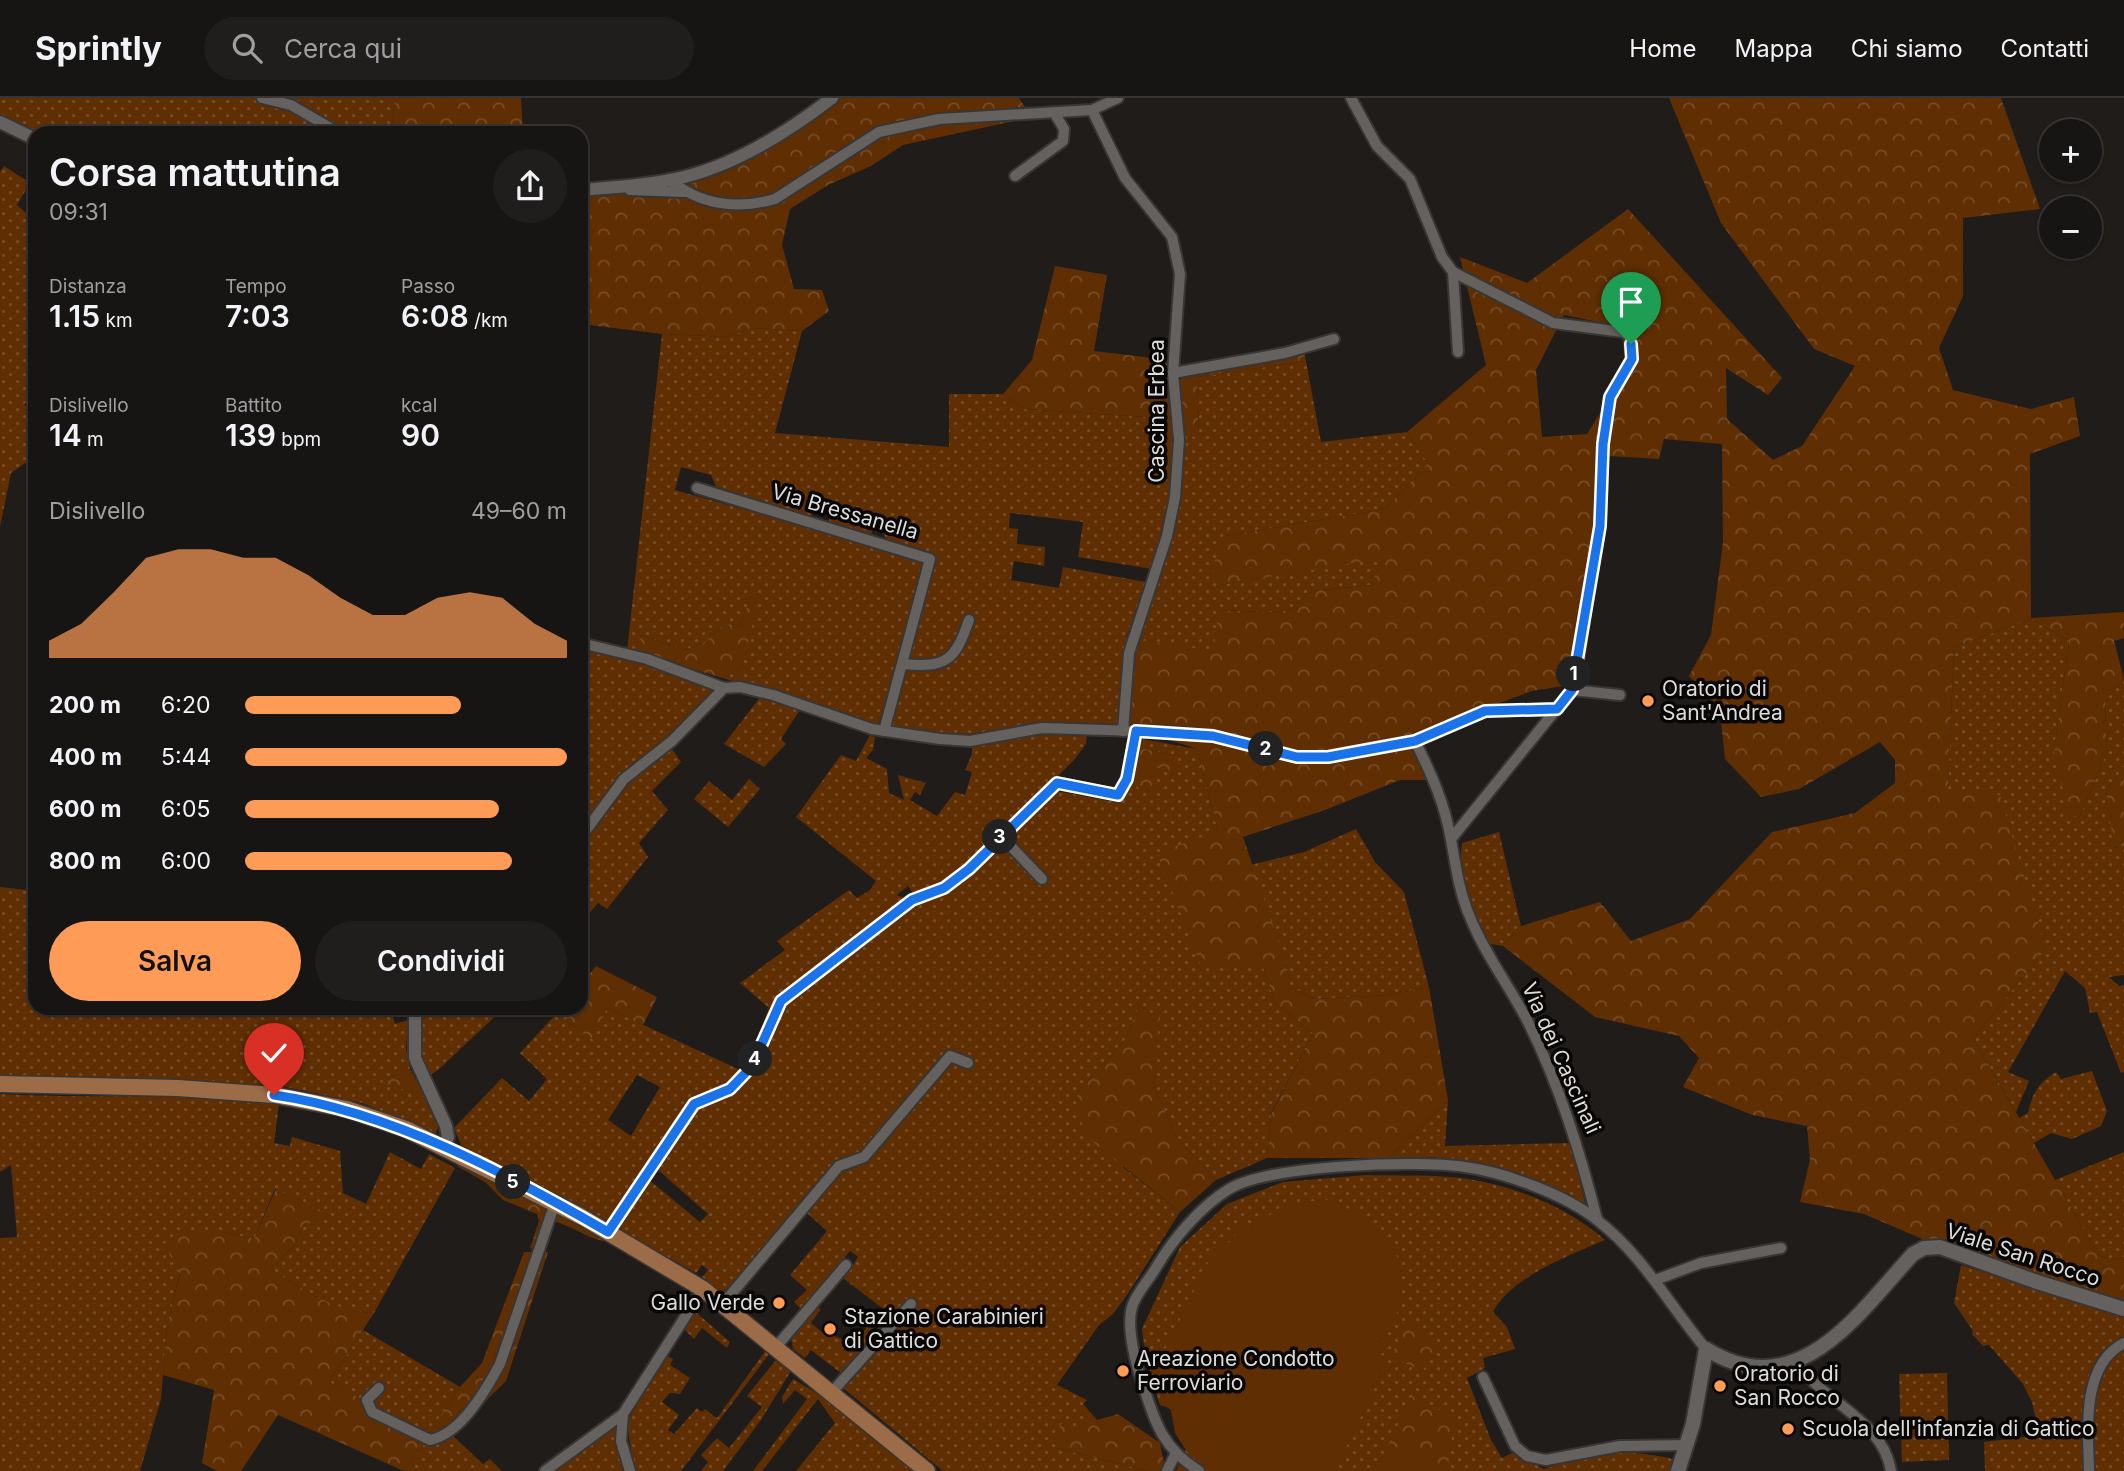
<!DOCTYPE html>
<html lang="it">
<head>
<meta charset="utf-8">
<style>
	:root { --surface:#171514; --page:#201e1d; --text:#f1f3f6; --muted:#9e9fa0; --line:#363434; --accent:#fe9c57 }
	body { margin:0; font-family:Inter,sans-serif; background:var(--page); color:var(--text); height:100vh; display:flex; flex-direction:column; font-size:26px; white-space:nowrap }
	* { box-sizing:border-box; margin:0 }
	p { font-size:23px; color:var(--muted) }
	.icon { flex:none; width:38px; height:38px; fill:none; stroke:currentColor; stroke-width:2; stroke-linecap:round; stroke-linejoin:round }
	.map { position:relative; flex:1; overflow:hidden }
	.panel { position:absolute; left:28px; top:28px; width:560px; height:889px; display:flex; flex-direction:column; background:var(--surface); border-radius:21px; box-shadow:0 2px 5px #0004,0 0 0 2px var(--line) }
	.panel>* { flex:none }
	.controls { position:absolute; left:2039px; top:21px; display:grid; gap:14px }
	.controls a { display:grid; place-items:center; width:63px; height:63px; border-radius:50%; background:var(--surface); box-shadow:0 2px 5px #0004,0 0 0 2px var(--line); font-size:35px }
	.pin { position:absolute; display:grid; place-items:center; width:60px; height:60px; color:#fff; margin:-72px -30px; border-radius:50% 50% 50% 0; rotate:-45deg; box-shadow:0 0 7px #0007 }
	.pin .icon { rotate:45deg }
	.km { position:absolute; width:35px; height:35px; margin:-18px; border-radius:50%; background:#222; color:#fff; font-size:19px; line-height:35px; text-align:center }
	.round { display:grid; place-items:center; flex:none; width:74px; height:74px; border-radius:37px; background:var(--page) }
	.headline { display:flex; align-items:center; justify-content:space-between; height:119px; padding:0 21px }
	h1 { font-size:38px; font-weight:600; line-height:52px }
	.stats { display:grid; grid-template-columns:repeat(3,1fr); gap:10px; height:119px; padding:7px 21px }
	.stats div { display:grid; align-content:center }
	.stats b { font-size:30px; font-weight:600 }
	.stats small { font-size:19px; font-weight:400 }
	.stats p { font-size:19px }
	.chart { height:196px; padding:14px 21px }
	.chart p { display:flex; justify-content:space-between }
	.chart svg { width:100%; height:126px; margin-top:7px; fill:var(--accent); opacity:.7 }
	.primary-button { display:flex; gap:14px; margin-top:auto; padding:14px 21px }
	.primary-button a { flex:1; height:80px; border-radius:42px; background:var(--accent); color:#111; font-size:28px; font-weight:600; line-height:80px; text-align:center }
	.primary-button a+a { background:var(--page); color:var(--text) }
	ul { padding:0 21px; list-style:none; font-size:23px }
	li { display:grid; grid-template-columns:112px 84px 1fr; align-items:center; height:52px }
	li i { height:18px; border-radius:9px; background:var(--accent) }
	header { display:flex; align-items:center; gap:42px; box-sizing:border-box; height:98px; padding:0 35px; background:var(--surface); border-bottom:2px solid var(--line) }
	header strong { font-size:33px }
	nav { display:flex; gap:38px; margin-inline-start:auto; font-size:24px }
	.search { width:490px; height:63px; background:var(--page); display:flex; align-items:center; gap:18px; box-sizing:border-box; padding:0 24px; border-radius:38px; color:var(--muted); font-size:26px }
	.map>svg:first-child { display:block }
	.grass { fill:url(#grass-dots); fill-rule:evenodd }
	.forest { fill:url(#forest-crowns); fill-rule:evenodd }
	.pitch { fill:#602e03 }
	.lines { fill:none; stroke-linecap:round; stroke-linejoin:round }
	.minor-casing { stroke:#383634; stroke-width:14 }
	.tertiary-casing { stroke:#383634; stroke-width:16 }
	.secondary-casing { stroke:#383634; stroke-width:18 }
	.primary-casing { stroke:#383634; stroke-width:19 }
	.minor { stroke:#64615f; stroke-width:10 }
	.tertiary { stroke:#64615f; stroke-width:12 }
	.secondary { stroke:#64615f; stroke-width:14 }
	.primary { stroke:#9c6b48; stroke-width:16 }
	.route-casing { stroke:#fff; stroke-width:14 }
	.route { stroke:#1a73e8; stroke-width:9 }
	.poi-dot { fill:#fe9c57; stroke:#080706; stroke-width:2.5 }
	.labels { text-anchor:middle; stroke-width:7; stroke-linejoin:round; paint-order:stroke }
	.street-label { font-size:21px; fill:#dedcdb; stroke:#080706 }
	.poi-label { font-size:21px; fill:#dedcdb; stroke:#080706; text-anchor:start }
</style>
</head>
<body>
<header>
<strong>Sprintly</strong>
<div class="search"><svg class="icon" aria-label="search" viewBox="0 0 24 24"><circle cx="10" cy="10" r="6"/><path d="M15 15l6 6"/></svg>Cerca qui</div>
<nav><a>Home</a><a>Mappa</a><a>Chi siamo</a><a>Contatti</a></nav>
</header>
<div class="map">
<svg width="2124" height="1373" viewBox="0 0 2124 1373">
	<defs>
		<pattern id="grass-dots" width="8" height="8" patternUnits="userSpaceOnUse" patternTransform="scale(1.75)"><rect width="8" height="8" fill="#602e03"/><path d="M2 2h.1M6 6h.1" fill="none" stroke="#764c27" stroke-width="1.8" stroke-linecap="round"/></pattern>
		<pattern id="forest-crowns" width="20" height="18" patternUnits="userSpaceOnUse" patternTransform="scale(1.75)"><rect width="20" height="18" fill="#602e03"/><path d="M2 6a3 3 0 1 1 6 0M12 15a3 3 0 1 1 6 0" fill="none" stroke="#764c27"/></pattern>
	</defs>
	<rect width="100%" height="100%" fill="#1f1c1a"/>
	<!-- grass -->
	<g class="grass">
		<path d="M0,0H255L291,9L335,35H35L0,20Z"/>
		<path d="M267,0H395L391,35H340Z"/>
		<path d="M4,68L30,85L17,107L35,123V292L24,307L35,313V365H25L11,375L0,429V74Z"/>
		<path d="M752,230L802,233L775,335L949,349V296H1003L1024,311L1174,321V387L1152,471L1078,459L1083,424L1010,415L1009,430L1018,431L1017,446L1045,449L1044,468L1014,463L1011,482L1059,490L1063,469L1146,484L1126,540L1139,535L1179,389L1184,343L1199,335L1197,279L1306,263L1321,344L1407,334L1428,365L1385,411L1226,438L1219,487L1385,459L1371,487L1312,493L1285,515L1220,512L1214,553L1126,558L1117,626H1039L975,637L930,636L894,630L889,624L905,574L914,563L908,558L936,459L933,456L887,444L884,436L873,433L870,439L829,427V418L814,415L808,420L718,393L711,377L681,369L675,392L927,463L878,628L812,604L722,580L742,570L752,498L740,527L725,526L703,545L685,552L641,537L635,553H627L662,236L727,239Z"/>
		<path d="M2031,521L2069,543L2054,653L2079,720L2107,654L2105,603L2124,581V669L2106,692L2114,750L2124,748V877L2109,879L2119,888L2124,887V974L2121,975L2097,914L2090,915L2085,890L2065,873L2008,974L2029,983L2016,1014L1973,940L2046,851L1948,691L1954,549Z"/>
		<path d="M581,549L646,564L716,589L672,639L621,678L581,731Z"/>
		<path d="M762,597L801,610L781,641L786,646L764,669L724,646Z"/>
		<path d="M1023,634H1087L1086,646L1074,662L967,769L943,786L915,798L908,788L897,797L911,803L944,790L1057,693L1110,703L1124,677L1176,658L1141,650L1127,659L1131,639L1197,651L1218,733L1275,905L1313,935L1271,1015L1267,1060L1216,1082L1177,1040L1154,989L1158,919L1139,908L1127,939L1077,995L1124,1070L1180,1114L1129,1194L1113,1216L1099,1227L1057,1287L1087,1302L1083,1306L1084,1330L1057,1350L1148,1373H943L836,1284L841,1275L811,1252L805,1260L793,1251L791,1239L816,1209L821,1211L811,1225L828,1239L831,1236L845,1243L856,1231L863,1235L868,1227L876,1233L890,1216L844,1181L858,1159L850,1153L802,1212L794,1204L807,1192L790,1177L827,1133L800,1109L725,1198L702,1179L708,1172L702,1167L696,1175L619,1132L620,1124L648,1081L700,1124L708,1116L649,1064L608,1124L476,1057L461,1047L454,1030L502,980L529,1003L547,981L520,955L556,916L592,941L607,910L740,972L747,967L769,910L740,885L785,852L777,843L849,792L857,800L870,792L876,783L796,719L841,657L856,663L870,637L875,639L873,652L866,660L887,671L889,695L904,702L898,677L926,685L920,697L915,694L910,702L937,718L955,694L965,697L972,674L965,672L972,656V645ZM637,977L660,989L631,1038L608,1022Z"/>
		<path d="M672,651L681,664L652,693L668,712L639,745L648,759L607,811L598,805L581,825V746L630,681L656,659Z"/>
		<path d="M749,681L760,691L728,729L694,701L709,683L732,702Z"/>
		<path d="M1356,731L1375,764L1404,794L1429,889L1387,897L1314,901L1290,888L1287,869L1250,767L1304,754Z"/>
		<path d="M1499,734L1521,828L1503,848L1490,846C1473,812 1457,783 1462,745Z"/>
		<path d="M0,789L35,793V910H390L395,926L408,922L406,951L410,971L382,984L426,999L440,1027L435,1036L362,1005L281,988L0,980Z"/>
		<path d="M435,910H504L437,973L426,979L421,966V921Z"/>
		<path d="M2092,973L2107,1013L2101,1028L2072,1041L2051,1035L2034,1045L2019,1020L2028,1015C2032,995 2039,984 2056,974L2061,981Z"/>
		<path d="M0,996C93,1001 187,994 279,1006L274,1045L290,1048L292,1039L340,1053L343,1095L366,1106L390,1054L421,1071L429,1056L455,1070L374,1215C334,1214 303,1192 271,1171L295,1147L303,1128L330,1117L275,1091L254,1141L223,1134L180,1175L167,1227L161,1301L140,1373H0V1140L17,1139L11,1067L0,1074Z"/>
		<path d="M1448,1002L1445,1048L1571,1045L1585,1105C1516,1070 1468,1055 1389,1060Z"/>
		<path d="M2124,1054V1159L2120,1162L2099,1158L2055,1082Z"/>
		<path d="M1366,1077C1400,1078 1435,1076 1468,1081C1515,1088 1569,1110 1605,1142C1570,1157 1511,1179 1493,1214L1507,1229L1515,1251L1483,1260L1485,1270L1467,1280L1491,1342L1502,1360L1512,1355L1544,1371C1592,1355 1623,1349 1673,1361L1669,1373H1176L1188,1345L1179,1313L1160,1307L1146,1262L1142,1231L1180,1149L1227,1106L1283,1084Z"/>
		<path d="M1961,1167L2124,1219V1373H1985L1984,1344L2039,1337L2032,1304L2023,1286L1989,1247L1983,1248L1972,1236L1973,1233L1954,1205Z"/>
		<path d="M697,1209L698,1216L730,1244L727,1250L702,1230L694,1241L684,1231Z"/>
		<path d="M363,1232L460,1289L437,1323L483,1366L490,1361L502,1373H404L429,1339L329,1284Z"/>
		<path d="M766,1252L770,1255L681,1373H634L627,1324L666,1257L673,1261L670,1267L690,1280L680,1296L670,1295L662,1304L679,1317L668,1332L674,1336L697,1310L702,1314L705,1311L717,1320Z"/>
		<path d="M779,1262L791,1273L761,1322L723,1373H701L708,1364L701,1357L717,1340L729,1350L762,1309L747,1298L775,1263Z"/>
		<path d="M1947,1275L1949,1362L1902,1364L1899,1276Z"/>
		<path d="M793,1281L825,1300L914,1373H796L835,1325L818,1301L762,1373H753L807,1301L795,1292L783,1306L782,1299Z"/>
		<path d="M617,1324L627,1373H554Z"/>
	</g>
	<!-- forest -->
	<g class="forest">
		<path d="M395,0H521L523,35H391Z"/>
		<path d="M823,0H1019L1025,9L1019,22L903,47L871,68L828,87L790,111L782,147L794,191L822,192L829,213L802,233L752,230L727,239L662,236L590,227L581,223V86C615,83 651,82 684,74C735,62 781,30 823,0Z"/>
		<path d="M1669,0H2001L2040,111L1963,120V198L1939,250L1953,292L2031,311L2074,299L2080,338L2030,356L2031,520L2124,514V540L2114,543L2124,581L2105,603L2107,654L2079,720L2068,715L2054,653L2069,543L2031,521L1954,549L1948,691L2000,697L2046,851L1973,940L2099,1158L2120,1162L2124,1159V1208L2068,1190L1962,1165L1941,1149L1864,1116L1800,1104L1810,1062L1807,1028L1752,1017L1683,989L1699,960L1679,938L1595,919L1503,848L1521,828L1600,804L1631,843L1690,821L1772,734L1855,715L1895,685V662L1880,644L1799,691L1761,699L1725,661L1720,613L1689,578L1711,537L1723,444L1722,346L1664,341L1659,361L1609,358L1605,424L1582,585L1532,593L1412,637L1428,682H1400L1325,712L1243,739L1287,869L1290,888L1314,901L1387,897L1429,889L1448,1002L1389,1060H1267L1271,1016L1313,935L1275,905L1263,869L1201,868L1157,755L1218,733L1197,651L1116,624L1126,540L1213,553L1219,512L1285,515L1312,493L1371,487L1384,460L1219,487L1212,469L1226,438L1385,411L1428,365L1407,334L1486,267L1460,159L1527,185L1628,111L1782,280L1768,297L1726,270L1727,321L1773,362L1802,348L1855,268L1814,251L1721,125ZM1564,217L1623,229L1634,240L1635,259L1587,336L1542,339L1536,272Z"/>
		<path d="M1055,168L1107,177L1094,253L1170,262L1174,321L1024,311L1003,296L1032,262Z"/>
		<path d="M1304,255L1306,263L1197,279L1199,336L1184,343L1177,278Z"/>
		<path d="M752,497L759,500L742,570L722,580L635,553L641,537L685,552L703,545L725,526L740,527Z"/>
		<path d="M1141,650L1176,658L1175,676L1155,667V695L1142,693L1124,677L1127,659Z"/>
		<path d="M2124,669V748L2113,750L2106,692Z"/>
		<path d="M596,868L657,899L643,927L607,910L593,942L556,916L561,910H581V887Z"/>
		<path d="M1139,908L1159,919L1154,989L1177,1040L1216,1082L1180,1114L1084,1037L1077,995L1127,939Z"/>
		<path d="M410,971L426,999L381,984Z"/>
		<path d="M457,1065L612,1144C592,1144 573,1128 553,1123L534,1152L530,1150L539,1123L537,1116L503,1102L485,1084L457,1068Z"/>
		<path d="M276,1091L331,1117L303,1128L295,1147L271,1171C303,1192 334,1213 374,1215L329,1284L430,1338L404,1373L278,1317L241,1373H217L202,1365L214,1292L163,1277L167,1227L180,1176L164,1146L178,1134H223L254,1141Z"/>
		<path d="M524,1154H548L506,1283L451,1337L437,1323L460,1289L482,1265Z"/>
		<path d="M1407,1224L1443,1249L1435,1253L1423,1273L1391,1259Z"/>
		<path d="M1412,1298L1455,1320L1447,1373H1440L1388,1347Z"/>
		<path d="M1083,1306L1097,1322L1118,1316L1160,1345L1164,1365L1161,1373H1148L1057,1350L1060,1326L1083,1330Z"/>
	</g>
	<!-- pitch -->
	<g class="pitch">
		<path d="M1327,1102C1374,1117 1412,1152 1400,1205C1396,1222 1385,1239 1378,1255L1389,1260L1335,1373H1215L1187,1354L1175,1335L1171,1312L1161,1305L1157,1268L1220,1140L1231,1145L1240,1126L1253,1133C1270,1109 1300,1103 1327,1102Z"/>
		<path d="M1388,1347L1440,1373H1375Z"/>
	</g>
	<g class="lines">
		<!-- minor casing -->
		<g class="minor-casing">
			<g id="minor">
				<path d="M262,0L291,7L339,35"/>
				<path d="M1351,0L1377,48L1410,81L1442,159L1453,174L1458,254"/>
				<path d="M1092,12L1125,80L1172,139L1180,176L1173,275L1179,342L1175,399L1167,438L1129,555L1123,633"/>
				<path d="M1015,78L1063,43L1064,31L1055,16"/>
				<path d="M669,81C699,107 737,112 775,101L879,34L939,21L1092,12L1118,0"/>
				<path d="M630,92L684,94"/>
				<path d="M1173,275L1285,255L1334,241"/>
				<path d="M697,390L930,461L884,633"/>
				<path d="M581,545L647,561L724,590"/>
				<path d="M903,566C946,570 955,563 969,522"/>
				<path d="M1572,592L1620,597"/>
				<path d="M1415,643L1485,613L1557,611"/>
				<path d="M1001,738L1042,781"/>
				<path d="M581,739L624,681L672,643L724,590L740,589L773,597L872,631L940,641L970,643L1042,630L1169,634L1213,638L1297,659H1328L1415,643C1431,675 1445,706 1451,742C1456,768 1459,794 1470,819C1485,857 1511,890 1529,926C1560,989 1580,1054 1597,1121"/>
				<path d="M1451,741L1572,592L1600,428L1603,346L1610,299L1632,261L1629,239L1623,234L1553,225L1453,174"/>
				<path d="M608,1134L694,1006L730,991L752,968L781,903L913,802L944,790L969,771L1057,685L1118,697L1127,681L1136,633"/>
				<path d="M1655,1182L1701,1165L1781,1150"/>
				<path d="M722,1207L839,1068L864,1059L950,958L968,965"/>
				<path d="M776,1249L846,1167"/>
				<path d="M1797,1265C1824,1305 1883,1322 1891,1373"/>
				<path d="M1483,1279L1515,1348L1527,1358L1546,1362L1620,1348L1687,1347"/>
				<path d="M379,1290L367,1302L372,1314L430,1342C461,1336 486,1292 500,1266L555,1105"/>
				<path d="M832,1294L911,1206"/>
				<path d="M545,1373L623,1316"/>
				<path d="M630,1373L621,1343L623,1316L703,1191"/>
				<path d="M1167,1373L1175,1357"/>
				<path d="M1199,1373C1163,1350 1156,1327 1143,1287C1136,1268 1126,1229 1132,1209C1136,1195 1150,1181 1157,1168C1174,1140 1200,1109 1229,1091C1269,1067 1417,1062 1465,1069C1504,1074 1566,1097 1597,1122C1642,1156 1670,1208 1706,1251"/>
				<path d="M2089,1373C2088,1332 2081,1267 2124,1245"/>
			</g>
		</g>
		<!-- tertiary casing -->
		<g class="tertiary-casing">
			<g id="tertiary">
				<path d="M0,24L35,41"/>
				<path d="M581,92C615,89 651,87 684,79C738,66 789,33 832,0"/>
				<path d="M415,910V960L446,1028L448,1039L444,1049"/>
			</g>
		</g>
		<!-- secondary casing -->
		<g class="secondary-casing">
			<path id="secondary" d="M1678,1373L1693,1326L1706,1251C1798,1308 1857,1217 1913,1156L1924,1150L1940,1149L2034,1183L2124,1211"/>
		</g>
		<!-- primary casing -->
		<g class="primary-casing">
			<path id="primary" d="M0,986L178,990L274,997L347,1011L406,1031L582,1119L703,1191L927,1373"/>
		</g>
		<!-- minor -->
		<use href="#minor" class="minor"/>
		<!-- tertiary -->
		<use href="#tertiary" class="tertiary"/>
		<!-- secondary -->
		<use href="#secondary" class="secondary"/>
		<!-- primary -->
		<use href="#primary" class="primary"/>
	</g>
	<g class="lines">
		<!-- route casing -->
		<g class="route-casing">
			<path id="route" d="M274,997C392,1014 506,1075 608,1134L694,1006L730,991L752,968L781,903L912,802L944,790L969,771L1057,685L1118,697L1127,681L1136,633L1213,638L1297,659H1328L1415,643L1485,613L1557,611L1572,592L1600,428L1603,346L1610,299L1632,261L1631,246"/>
		</g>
		<!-- route -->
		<use href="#route" class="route"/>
	</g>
	<!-- markers -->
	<g class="poi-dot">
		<circle cx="1648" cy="603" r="7"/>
		<circle cx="779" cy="1205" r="7"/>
		<circle cx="830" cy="1231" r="7"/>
		<circle cx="1123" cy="1273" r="7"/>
		<circle cx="1720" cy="1288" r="7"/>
		<circle cx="1788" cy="1331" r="7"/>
	</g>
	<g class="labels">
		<!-- street labels -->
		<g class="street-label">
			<text transform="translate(1157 313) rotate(-90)" y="7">Cascina Erbea</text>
			<text transform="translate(845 414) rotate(16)" y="7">Via Bressanella</text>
			<text transform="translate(1561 960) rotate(66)" y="7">Via dei Cascinali</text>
			<text transform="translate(2023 1157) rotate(18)" y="7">Viale San Rocco</text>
		</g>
		<!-- poi labels -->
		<g class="poi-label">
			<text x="1662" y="598">Oratorio di<tspan x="1662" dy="24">Sant'Andrea</tspan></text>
			<text x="765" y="1212" text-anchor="end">Gallo Verde</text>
			<text x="844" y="1226">Stazione Carabinieri<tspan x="844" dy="24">di Gattico</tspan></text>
			<text x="1137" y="1268">Areazione Condotto<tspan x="1137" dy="24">Ferroviario</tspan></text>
			<text x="1734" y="1283">Oratorio di<tspan x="1734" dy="24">San Rocco</tspan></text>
			<text x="1802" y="1338">Scuola dell'infanzia di Gattico</text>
		</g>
	</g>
</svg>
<div class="controls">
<a>+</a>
<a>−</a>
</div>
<div class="pin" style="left:1631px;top:246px;background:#1e9e55"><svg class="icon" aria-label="arrive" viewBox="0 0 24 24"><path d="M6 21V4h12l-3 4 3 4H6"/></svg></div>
<div class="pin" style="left:274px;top:997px;background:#d93025"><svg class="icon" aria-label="check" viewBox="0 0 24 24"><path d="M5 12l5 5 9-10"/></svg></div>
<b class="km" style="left:1574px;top:576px">1</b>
<b class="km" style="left:1266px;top:651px">2</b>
<b class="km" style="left:1000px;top:739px">3</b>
<b class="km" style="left:755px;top:961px">4</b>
<b class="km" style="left:513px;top:1084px">5</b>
<section class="panel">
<div class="headline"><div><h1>Corsa mattutina</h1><p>09:31</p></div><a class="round"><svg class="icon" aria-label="share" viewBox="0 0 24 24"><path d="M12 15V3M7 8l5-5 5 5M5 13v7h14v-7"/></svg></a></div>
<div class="stats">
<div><p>Distanza</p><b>1.15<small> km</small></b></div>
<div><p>Tempo</p><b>7:03</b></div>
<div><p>Passo</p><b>6:08<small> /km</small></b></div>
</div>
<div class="stats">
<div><p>Dislivello</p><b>14<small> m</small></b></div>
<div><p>Battito</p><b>139<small> bpm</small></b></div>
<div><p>kcal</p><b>90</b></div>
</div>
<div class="chart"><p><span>Dislivello</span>49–60 m</p>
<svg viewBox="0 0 160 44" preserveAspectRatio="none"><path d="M0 44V38L10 32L20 21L30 9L40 6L50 6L60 9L70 9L80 15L90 23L100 29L110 29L120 23L130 21L140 23L150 32L160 38V44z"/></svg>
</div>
<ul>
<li><b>200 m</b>6:20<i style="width:67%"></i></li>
<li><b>400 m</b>5:44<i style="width:100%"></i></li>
<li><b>600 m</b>6:05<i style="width:79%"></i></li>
<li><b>800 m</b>6:00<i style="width:83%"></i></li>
</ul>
<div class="primary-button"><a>Salva</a><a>Condividi</a></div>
</section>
</div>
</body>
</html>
